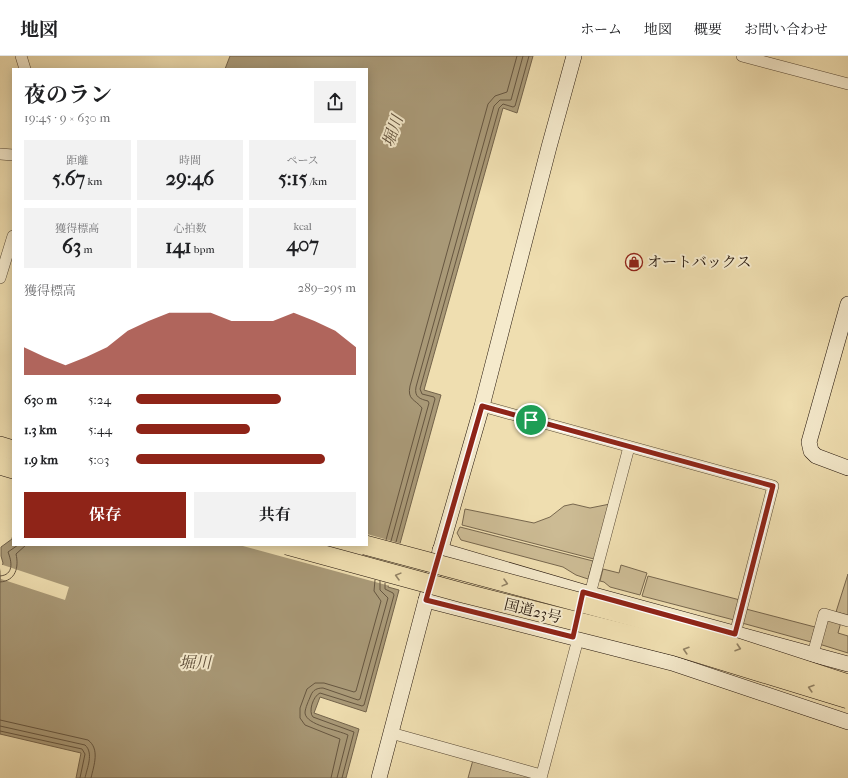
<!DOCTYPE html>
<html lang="ja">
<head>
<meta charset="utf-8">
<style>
	:root { --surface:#fff; --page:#f2f2f2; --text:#202124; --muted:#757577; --line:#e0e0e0; --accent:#8f2418 }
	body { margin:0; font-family:"IM FELL French Canon","Noto Serif JP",serif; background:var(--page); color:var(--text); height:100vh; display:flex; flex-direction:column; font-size:15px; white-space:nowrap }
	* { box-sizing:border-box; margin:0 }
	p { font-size:13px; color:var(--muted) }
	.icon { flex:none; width:22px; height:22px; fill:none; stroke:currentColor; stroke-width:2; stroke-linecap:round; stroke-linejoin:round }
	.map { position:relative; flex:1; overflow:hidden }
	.drawer { position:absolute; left:12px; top:12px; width:356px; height:478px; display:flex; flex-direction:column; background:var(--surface); border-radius:0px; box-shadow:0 2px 10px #0003 }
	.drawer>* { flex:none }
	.pin { position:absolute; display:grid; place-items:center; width:34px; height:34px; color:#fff; margin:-17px; border:2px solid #fff; border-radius:50%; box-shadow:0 1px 4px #0007 }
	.round { display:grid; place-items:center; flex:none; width:42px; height:42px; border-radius:0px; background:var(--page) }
	.summary { display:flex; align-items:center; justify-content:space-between; height:68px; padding:0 12px }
	h1 { font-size:22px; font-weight:700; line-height:30px }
	.stats { display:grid; grid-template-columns:repeat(3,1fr); gap:6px; height:68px; padding:4px 12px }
	.stats div { display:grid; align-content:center; border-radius:0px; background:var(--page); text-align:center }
	.stats b { font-size:20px; font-weight:700 }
	.stats small { font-size:11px; font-weight:400 }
	.stats p { font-size:11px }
	.chart { height:112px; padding:8px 12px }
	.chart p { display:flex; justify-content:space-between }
	.chart svg { width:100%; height:72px; margin-top:4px; fill:var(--accent); opacity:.7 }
	.primary-button { display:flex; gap:8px; margin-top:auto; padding:8px 12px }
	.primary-button a { flex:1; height:46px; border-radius:0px; background:var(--accent); color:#fff; font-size:16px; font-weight:700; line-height:46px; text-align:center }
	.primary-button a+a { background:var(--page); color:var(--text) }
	ul { padding:0 12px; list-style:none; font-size:13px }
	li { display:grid; grid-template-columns:64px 48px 1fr; align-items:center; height:30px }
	li i { height:10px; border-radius:5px; background:var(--accent) }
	header { display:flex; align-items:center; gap:24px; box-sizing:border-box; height:56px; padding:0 20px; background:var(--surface); border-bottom:1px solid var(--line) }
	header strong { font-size:19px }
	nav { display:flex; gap:22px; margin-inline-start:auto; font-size:14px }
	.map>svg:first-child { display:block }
	.green { fill:#ccbb94; stroke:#77674e }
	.water { fill:#a99977; stroke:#73634b }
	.pier { fill:#efdeb0 }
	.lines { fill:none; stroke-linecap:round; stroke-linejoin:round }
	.shore { stroke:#665640; stroke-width:1 }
	.street-casing { stroke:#554633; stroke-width:12 }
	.secondary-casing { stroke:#221309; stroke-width:16 }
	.highway-casing { stroke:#221309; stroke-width:20 }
	.street { stroke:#f5eacc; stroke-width:11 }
	.secondary { stroke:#f5eacc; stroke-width:15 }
	.highway { stroke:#efdeb0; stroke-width:19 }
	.highway-bridge-casing { stroke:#221309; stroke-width:20; stroke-linecap:butt }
	.highway-bridge { stroke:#efdeb0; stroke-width:19 }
	.oneway { stroke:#938365 }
	.route-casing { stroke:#fff; stroke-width:8 }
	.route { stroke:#8f2418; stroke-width:5 }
	.labels { text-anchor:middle; stroke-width:4; stroke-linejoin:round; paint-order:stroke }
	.poi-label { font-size:15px; fill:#221309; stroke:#f5eacc; text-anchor:start }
	.street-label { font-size:15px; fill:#221309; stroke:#f5eacc }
	.water-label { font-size:16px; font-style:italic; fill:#5f4f3a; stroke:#f5eacc }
</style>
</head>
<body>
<header>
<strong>地図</strong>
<nav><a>ホーム</a><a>地図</a><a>概要</a><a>お問い合わせ</a></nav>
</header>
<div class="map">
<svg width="848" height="722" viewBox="0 0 848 722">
	<rect width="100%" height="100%" fill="#efdeb0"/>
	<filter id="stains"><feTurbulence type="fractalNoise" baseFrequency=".005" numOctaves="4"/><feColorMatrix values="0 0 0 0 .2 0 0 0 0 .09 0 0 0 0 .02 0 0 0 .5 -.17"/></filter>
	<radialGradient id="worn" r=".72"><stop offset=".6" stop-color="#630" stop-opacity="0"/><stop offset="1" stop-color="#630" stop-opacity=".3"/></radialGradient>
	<!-- green -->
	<g class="green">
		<path d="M573,448L590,452L610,448L594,503L462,469L465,453L534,467L550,461L564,450Z"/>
		<path d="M460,471L593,505L588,523L576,519L563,511L461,484L457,477Z"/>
		<path d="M621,509L647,517L640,539L610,531L604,526L600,525L603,513L619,517Z"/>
		<path d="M848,518V559L836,556Z"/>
		<path d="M648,520L740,544L734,564L642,540Z"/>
		<path d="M746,553L815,571L811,586L742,567Z"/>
		<path d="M830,563L841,566L838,577L848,580V597L819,588L826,566Z"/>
		<path d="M473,704L535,722H468Z"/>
	</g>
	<!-- water -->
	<path class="water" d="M230,0H533L517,57L503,52L424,334L441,339L388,531L399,534L366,656L320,641L314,657L359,673L346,722H76L81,697L0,678V517L3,507L1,500V491L12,483L13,478V489H367V13H225Z"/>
	<!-- pier -->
	<g class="pier">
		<path d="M367,478L402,488L391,530L401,533L239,489H367Z"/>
		<path d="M0,508L69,531L65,544L1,523Z"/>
	</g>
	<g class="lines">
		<!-- shore -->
		<g class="shore">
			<path d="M386,484L422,352C415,343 407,344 410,330L488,48L495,40L507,36L517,0"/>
			<path d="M391,485L429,347L428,345C420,343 414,341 416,331L494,50L500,44H511L523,0"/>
			<path d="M396,486L435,343L434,341L422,338L420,333L499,52L503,48L513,51L515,50L529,0"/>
			<path d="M0,520C14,519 12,506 8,496L18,489"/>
			<path d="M0,526C16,525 19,511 16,498L26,489"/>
			<path d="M0,664L88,684C100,693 94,709 91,722"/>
			<path d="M0,670L85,689C94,697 87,712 85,722"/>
			<path d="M0,675L82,693L85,698L80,722"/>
			<path d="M331,722L340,683L305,669L300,662V652L307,633L315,627H324L354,636L356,635L381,545L374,535L375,524"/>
			<path d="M337,722L348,679C338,674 306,669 305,657C305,652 309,644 311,639C313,634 317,632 323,632L358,644L360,643L388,542L380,534V525"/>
			<path d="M342,722L354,676L313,661C308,656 313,640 320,637L362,650L364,649L394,539L393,537L385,533V527"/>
		</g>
		<!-- street casing -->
		<g class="street-casing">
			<g id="street">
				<path d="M21,0L25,13"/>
				<path d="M742,0L848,28"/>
				<path d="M0,98L13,99"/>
				<path d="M0,222L13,180"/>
				<path d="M482,350L773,430L735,578"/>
				<path d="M590,538L629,391"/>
				<path d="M813,598L824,558L848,565"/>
				<path d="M391,677L541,719"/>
				<path d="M541,722L578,583"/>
			</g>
		</g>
		<!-- secondary casing -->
		<g class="secondary-casing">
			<g id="secondary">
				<path d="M848,248L809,386L811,395L816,400L848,412"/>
				<path d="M440,494L590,538L848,608"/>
				<path d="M426,544L672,607L848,666"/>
				<path d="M379,722L426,544L482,350L549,91L574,0"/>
			</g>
		</g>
		<!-- highway casing -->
		<g class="highway-casing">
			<g id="highway">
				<path d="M0,390L13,394"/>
				<path d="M0,409L13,413"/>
			</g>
		</g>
		<!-- street -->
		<use href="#street" class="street"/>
		<!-- secondary -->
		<use href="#secondary" class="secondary"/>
		<!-- highway -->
		<use href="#highway" class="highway"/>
		<!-- highway-bridge casing -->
		<g class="highway-bridge-casing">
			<g id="highway-bridge">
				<path d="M287,489L463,537L675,590L848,643"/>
				<path d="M365,489L676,572L848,628"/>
			</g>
		</g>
		<!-- highway-bridge -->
		<use href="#highway-bridge" class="highway-bridge"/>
	</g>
	<!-- one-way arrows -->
	<defs><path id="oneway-chevron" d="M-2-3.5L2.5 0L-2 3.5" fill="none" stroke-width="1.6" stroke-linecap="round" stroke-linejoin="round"/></defs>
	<g class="oneway">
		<use href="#oneway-chevron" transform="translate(398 520) rotate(-165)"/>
		<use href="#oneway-chevron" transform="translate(505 527) rotate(15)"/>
		<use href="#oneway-chevron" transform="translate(738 592) rotate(18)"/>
		<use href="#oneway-chevron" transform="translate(686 594) rotate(-163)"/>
		<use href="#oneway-chevron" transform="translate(811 632) rotate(-163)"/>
	</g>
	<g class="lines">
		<!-- route casing -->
		<g class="route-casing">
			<path id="route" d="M482,350L773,430L735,578L583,536L573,581L426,544Z"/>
		</g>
		<!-- route -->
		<use href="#route" class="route"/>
	</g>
	<!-- icons -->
	<defs>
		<g id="shop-ring" transform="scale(0.9)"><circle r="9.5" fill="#f5eacc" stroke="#8f2418" stroke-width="1.5"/><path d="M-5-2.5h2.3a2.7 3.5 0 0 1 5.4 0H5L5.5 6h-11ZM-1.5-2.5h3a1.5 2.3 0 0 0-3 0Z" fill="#8f2418"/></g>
	</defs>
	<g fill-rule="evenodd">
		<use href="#shop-ring" x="634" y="206"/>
	</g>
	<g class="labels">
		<!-- poi labels -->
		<g class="poi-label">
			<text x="647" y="211">オートバックス</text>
		</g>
		<!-- street labels -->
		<g class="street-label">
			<text transform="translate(533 555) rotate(14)" y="5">国道23号</text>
		</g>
		<!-- water labels -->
		<g class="water-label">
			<text transform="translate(392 75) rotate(-71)" y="6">堀川</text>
			<text x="195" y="612">堀川</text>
		</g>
	</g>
	<rect width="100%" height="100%" filter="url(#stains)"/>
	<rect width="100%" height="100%" fill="url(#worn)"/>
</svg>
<div class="pin" style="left:531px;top:364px;background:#1e9e55"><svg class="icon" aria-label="arrive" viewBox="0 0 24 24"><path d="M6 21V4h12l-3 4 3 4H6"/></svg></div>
<section class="drawer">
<div class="summary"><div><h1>夜のラン</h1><p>19:45 · 9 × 630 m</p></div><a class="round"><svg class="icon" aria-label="share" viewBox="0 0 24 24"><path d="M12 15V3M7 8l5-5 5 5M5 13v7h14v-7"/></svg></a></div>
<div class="stats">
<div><p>距離</p><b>5.67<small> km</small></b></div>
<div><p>時間</p><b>29:46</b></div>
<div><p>ペース</p><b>5:15<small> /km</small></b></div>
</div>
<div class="stats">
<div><p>獲得標高</p><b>63<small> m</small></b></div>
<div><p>心拍数</p><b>141<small> bpm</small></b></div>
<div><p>kcal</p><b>407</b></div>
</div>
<div class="chart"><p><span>獲得標高</span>289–295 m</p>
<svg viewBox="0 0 160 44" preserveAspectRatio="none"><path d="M0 44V27L10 33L20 38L30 33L40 27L50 17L60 11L70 6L80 6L90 6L100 11L110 11L120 11L130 6L140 11L150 17L160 27V44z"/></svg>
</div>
<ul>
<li><b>630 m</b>5:24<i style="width:66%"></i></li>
<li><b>1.3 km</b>5:44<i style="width:52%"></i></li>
<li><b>1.9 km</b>5:03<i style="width:86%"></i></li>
</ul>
<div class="primary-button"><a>保存</a><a>共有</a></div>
</section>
</div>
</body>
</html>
